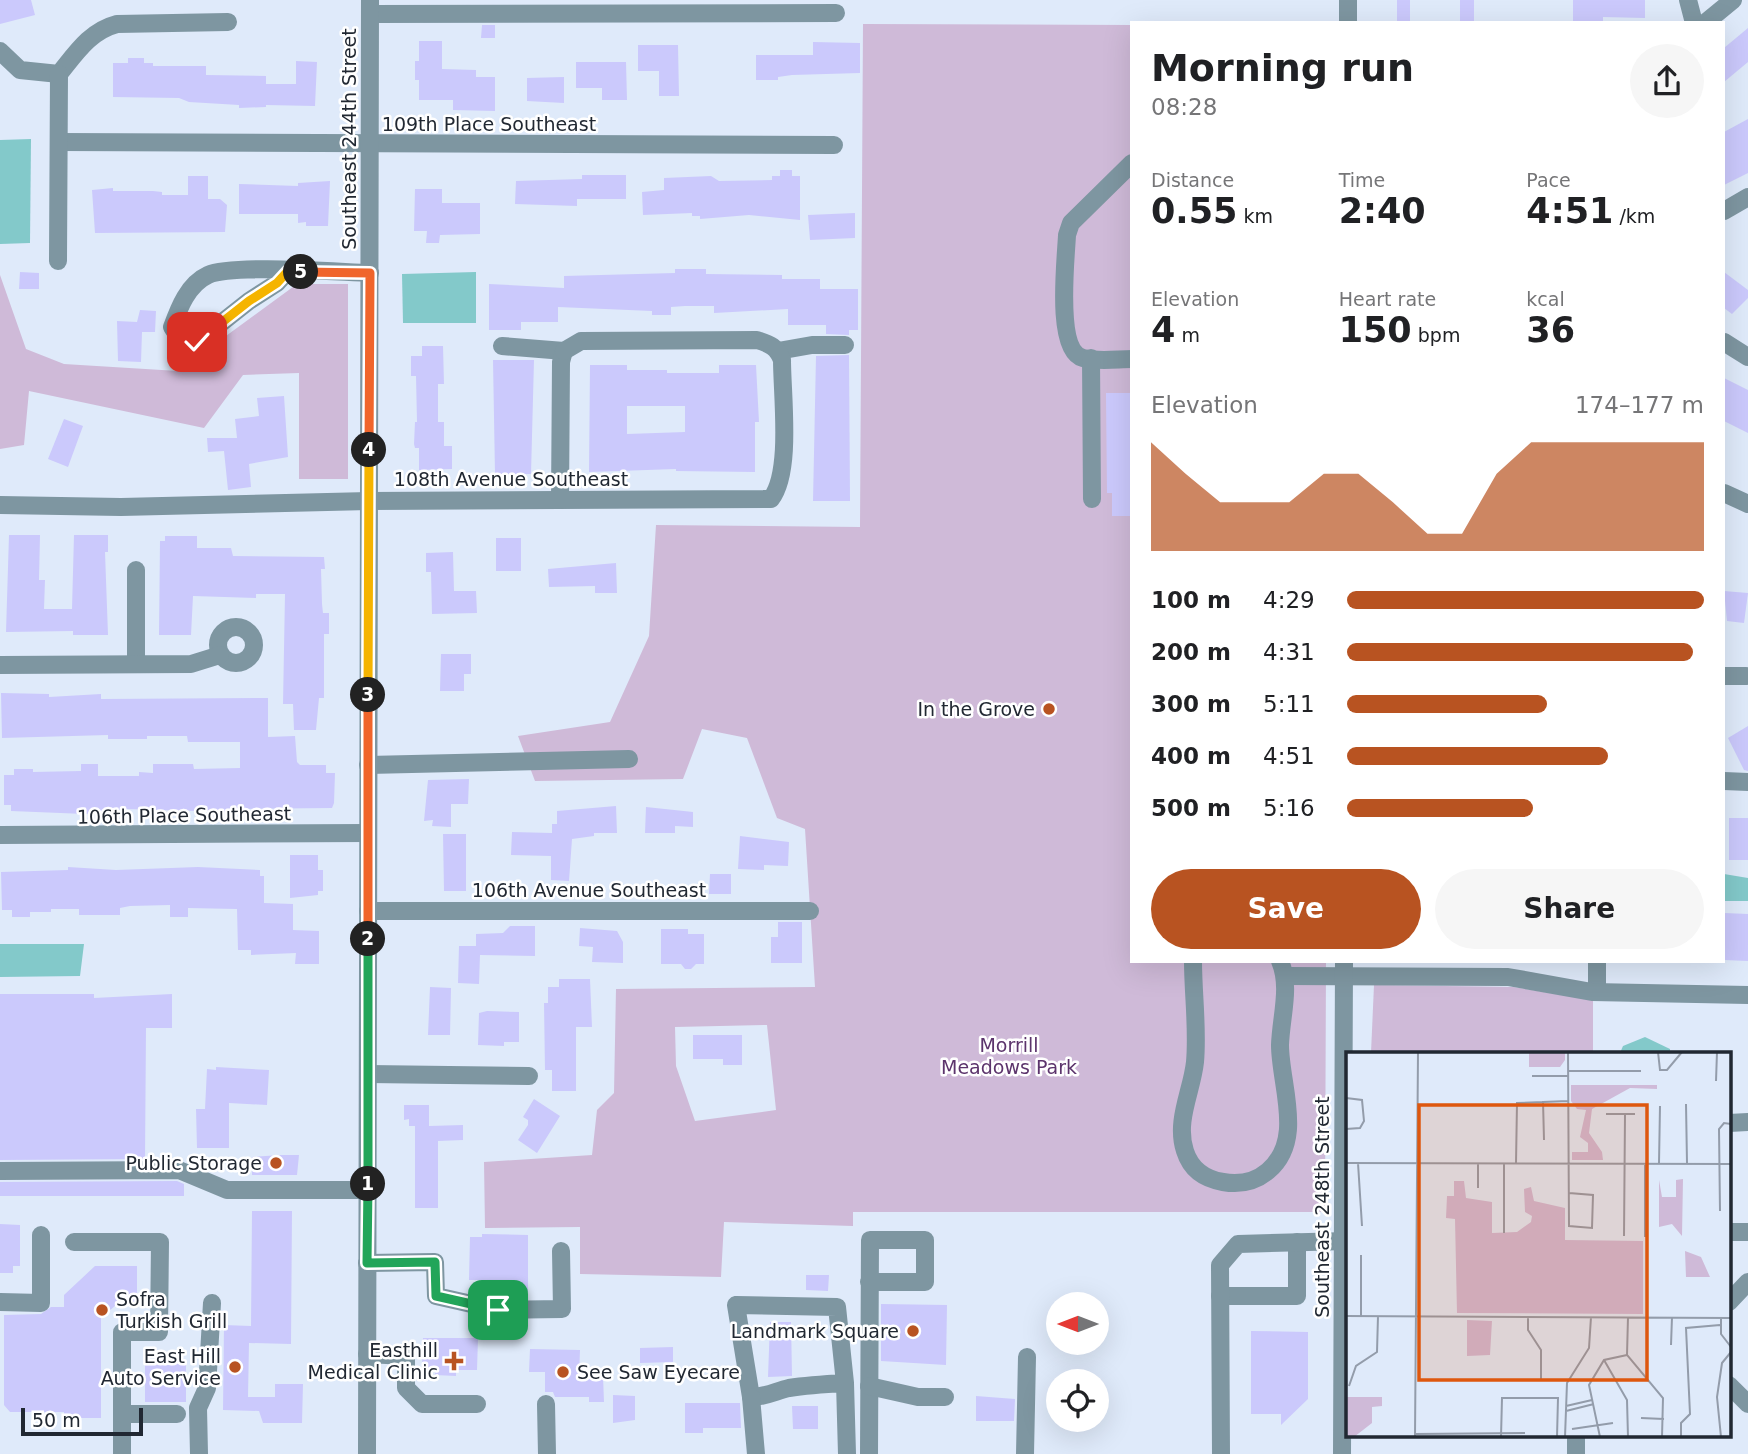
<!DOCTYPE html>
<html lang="en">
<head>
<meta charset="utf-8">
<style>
	:root { --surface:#fff; --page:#f6f6f6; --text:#202124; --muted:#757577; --accent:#b85321 }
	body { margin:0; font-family:"DejaVu Sans",sans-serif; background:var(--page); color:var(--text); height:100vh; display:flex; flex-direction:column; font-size:26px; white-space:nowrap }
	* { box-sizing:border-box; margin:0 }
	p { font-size:23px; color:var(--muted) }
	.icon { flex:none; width:38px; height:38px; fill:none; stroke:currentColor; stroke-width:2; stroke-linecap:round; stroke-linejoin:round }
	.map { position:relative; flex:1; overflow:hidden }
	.sheet { position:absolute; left:1130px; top:21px; width:595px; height:942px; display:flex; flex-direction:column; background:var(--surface); border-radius:0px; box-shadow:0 7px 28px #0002 }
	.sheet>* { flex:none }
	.needle { width:46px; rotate:270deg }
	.buttons { position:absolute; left:1046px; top:1292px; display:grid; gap:14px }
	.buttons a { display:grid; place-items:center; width:63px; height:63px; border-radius:50%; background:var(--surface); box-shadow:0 7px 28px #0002; font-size:35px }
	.scale { position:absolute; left:21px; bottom:18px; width:122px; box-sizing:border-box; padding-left:7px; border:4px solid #212832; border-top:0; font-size:19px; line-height:24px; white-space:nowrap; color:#212832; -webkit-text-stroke:5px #fff; paint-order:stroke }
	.pin { position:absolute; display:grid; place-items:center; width:60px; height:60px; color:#fff; margin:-30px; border-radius:14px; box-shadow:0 4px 10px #0006 }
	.km { position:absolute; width:35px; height:35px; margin:-18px; border-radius:50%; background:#222; color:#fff; font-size:19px; line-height:35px; text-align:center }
	.round { display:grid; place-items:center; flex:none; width:74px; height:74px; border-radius:37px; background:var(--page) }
	.headline { display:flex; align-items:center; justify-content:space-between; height:119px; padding:0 21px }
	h1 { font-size:38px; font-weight:800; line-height:52px }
	.stats { display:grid; grid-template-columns:repeat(3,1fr); gap:10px; height:119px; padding:7px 21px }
	.stats div { display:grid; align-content:center }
	.stats b { font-size:35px; font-weight:800 }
	.stats small { font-size:19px; font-weight:400 }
	.stats p { font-size:19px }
	.chart { height:196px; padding:14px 21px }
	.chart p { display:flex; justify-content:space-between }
	.chart svg { width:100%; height:126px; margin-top:7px; fill:var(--accent); opacity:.7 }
	.primary-button { display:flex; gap:14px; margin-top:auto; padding:14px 21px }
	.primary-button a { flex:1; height:80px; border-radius:42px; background:var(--accent); color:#fff; font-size:28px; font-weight:800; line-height:80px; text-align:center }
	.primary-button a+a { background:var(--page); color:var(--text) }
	ul { padding:0 21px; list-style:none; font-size:23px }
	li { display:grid; grid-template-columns:112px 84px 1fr; align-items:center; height:52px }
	li i { height:18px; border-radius:9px; background:var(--accent) }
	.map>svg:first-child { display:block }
	.green { fill:#cfbad8; fill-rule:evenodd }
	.water { fill:#83c9ca }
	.building { fill:#cbc9fc; fill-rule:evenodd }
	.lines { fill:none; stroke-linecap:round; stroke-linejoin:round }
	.minor { stroke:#7e96a1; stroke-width:18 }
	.split-1-casing { stroke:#fff; stroke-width:14 }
	.split-2-casing { stroke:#fff; stroke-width:14 }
	.split-3-casing { stroke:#fff; stroke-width:14 }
	.split-4-casing { stroke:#fff; stroke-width:14 }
	.split-5-casing { stroke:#fff; stroke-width:14 }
	.split-6-casing { stroke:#fff; stroke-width:14 }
	.split-1 { stroke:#22a559; stroke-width:9 }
	.split-2 { stroke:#22a559; stroke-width:9 }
	.split-3 { stroke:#f0652b; stroke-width:9 }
	.split-4 { stroke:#f5b400; stroke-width:9 }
	.split-5 { stroke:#f0652b; stroke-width:9 }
	.split-6 { stroke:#f5b400; stroke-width:9 }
	.poi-dot { fill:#b85321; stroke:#fff; stroke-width:2.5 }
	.labels { text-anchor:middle; stroke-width:5; stroke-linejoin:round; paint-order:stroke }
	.street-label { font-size:19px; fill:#212832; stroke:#fff }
	.poi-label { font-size:19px; fill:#212832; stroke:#fff; text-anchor:end }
	.park-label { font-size:19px; fill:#5c346c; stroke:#fff }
	.inset-road { fill:none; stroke:#939caa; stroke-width:2 }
	.view { fill:#de570e; fill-opacity:0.15; stroke:#de570e; stroke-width:3.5 }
	.inset-edge { fill:none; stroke:#212832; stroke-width:3.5 }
</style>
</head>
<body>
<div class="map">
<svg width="1748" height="1454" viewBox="0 0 1748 1454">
	<rect width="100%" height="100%" fill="#dfeafa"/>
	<!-- green -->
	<g class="green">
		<path d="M863,24L1132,25V961H1326L1325,1212H853V1226L724,1222L721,1277L580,1274V1227L485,1228L484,1162L592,1155L597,1110L614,1093L616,989L815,987L805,829L777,818L747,738L702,729L683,779L535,781L518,736L610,722L649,636L656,525L860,527ZM767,1025L776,1110L695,1121L676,1066L675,1027Z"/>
		<path d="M0,275L26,349L64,364L178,371L297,284H348V479H299V373L243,375L204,428L29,391L24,445L0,449Z"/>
		<path d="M1374,985L1513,987L1593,1000V1053H1371Z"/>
	</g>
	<!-- water -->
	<g class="water">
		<path d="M31,139L30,243L0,244V140Z"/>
		<path d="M476,272V323H403L402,274Z"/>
		<path d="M1724,874L1748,878V901H1724Z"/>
		<path d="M0,944H84L80,976L0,977Z"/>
		<path d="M1645,1037L1670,1049V1053H1620L1623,1046Z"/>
	</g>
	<!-- building -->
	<g class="building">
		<path d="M0,0H31L35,15L0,24Z"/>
		<rect x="1397" y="0" width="13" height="21"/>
		<rect x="1460" y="0" width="14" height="23"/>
		<path d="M1573,0H1645V18L1603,17V23H1573Z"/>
		<path d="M482,25H495V38H481Z"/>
		<path d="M1748,28V62L1724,82V48Z"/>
		<path d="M419,41H442V69L476,70V77H495V111L453,110V100H419V80H415V61H419Z"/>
		<path d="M813,42L860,43V73L792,75L778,77V80H756V55H813Z"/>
		<path d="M638,45H678L679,96H659V71H638Z"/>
		<path d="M128,58H144V63H153V66H206V75L266,76V84H296V61L317,62L315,106L266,105V107L239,108V105L189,102L179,98L113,97V63H128Z"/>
		<path d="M576,62H626L627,100H602V88H576Z"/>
		<path d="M564,77V103L527,101V78Z"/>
		<path d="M1748,119V173L1724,185V132Z"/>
		<path d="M780,170H792V176H800V220L749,215L700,219V216H692V213L643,215L642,192L664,190V178L711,176L719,181L772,180V176H780Z"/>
		<path d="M582,175H626V199H577V206L515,204L516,181L582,179Z"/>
		<path d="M188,176H208V199H220L227,205L225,232L95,233L92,190L113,188V191H153L162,192V195H188Z"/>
		<path d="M330,181L328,226H306V222L298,223V214H239V184L298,186V183Z"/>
		<path d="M415,189H442V203H480V234L440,235L439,243H426L427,231H414Z"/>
		<path d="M855,213V238L810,240L808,215Z"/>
		<path d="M675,269H706V274L782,275V279H820V289H858V330H849V335L826,334V325H788V309L714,313V306H685L671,307V315H652V311L558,307V322H521V330H489V284L564,288V276L675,273Z"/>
		<path d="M20,272L39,273V289H19Z"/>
		<path d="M1724,272L1748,290V298L1732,314L1724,308Z"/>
		<path d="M140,310L156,311L155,332H142L141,362L118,361L117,321L137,322Z"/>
		<path d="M422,346H443L444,384H438V422H444V446H452V469L419,470V448H415L414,444L415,422H417L416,376H411V356H422Z"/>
		<path d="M849,355L850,501H813L816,356Z"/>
		<path d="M493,360H534L531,474H495Z"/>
		<path d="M590,365H627V370H667V373H719V365H756L759,422H755V472L676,471V469L589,472ZM627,406H685V432L627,434Z"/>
		<path d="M1724,378L1748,390V433L1724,421Z"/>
		<path d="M1106,393H1132V516H1112V493H1107Z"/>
		<path d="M284,396L288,457L249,464L251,487L228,490L224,451L208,452L207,438H237L235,419L259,416L257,398Z"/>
		<path d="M64,419L83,426L68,467L48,459Z"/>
		<path d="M9,535H40L39,580H45L44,609H72L74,535H108V552H105L108,635H73V631L6,632Z"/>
		<path d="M165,536H197V548H231L233,556L324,557L325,569H321L322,604L323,613H329V634H324V698H319L316,730H294L293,704H283L285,594H256V598L193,596L191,635H159L160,541H165Z"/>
		<rect x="496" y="538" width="25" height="33"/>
		<path d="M453,552L454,591H476L477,613L432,614L431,572H426V553Z"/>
		<path d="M616,563L617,593H595V586L549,587L548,569Z"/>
		<path d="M1724,591L1748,593L1744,623L1727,621Z"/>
		<path d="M441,654H471V674H464V691H440Z"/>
		<path d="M1,693L49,694V697L101,694V699L268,698V737L295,736L297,762L300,765H326V773H335L334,803L332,808L234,809V812L125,809L118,810V813L85,814L11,811V805H4V775H14V769H33V772L81,771V764H98V776H139V772L153,773V764H193L194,769L240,768V742H188L187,736H147V739H108V735L2,738Z"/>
		<path d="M1748,726V771L1744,770L1728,738Z"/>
		<path d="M469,779L468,804H451V827L432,826L433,820L424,821L428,780Z"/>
		<path d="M616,806L617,833H594V836L572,839L569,881L551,880V856L511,855L512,832L552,833V824H557V811Z"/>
		<path d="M646,807L693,812V827L675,826V833H645Z"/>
		<rect x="1729" y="818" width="19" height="42"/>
		<path d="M443,834H466V891H444Z"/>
		<path d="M740,836L789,842L788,866L764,865V870L738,869Z"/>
		<path d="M290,855H318V870H323V891H318V895L290,898Z"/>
		<path d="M68,867L116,870L198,867L260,870V876H264V903L293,904V930L319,931V964H295L296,953L251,955V950H238L237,909L188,908V917H170V905L130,906L120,908V915H79V909H51V912H30V917H12V910H2L1,872L68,870Z"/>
		<path d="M710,874H731V894H709Z"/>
		<path d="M1724,913L1748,914V961L1724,960Z"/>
		<path d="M778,922H802V963H771V937H778Z"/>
		<path d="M510,926H535V956L480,955L479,984L458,983L459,946H476V934L503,933Z"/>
		<path d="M580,928L617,931L623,942V963L592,962L593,947L579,946Z"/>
		<path d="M661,929H688V934H704V964H696L691,969H685L681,964H661Z"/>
		<path d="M559,979H590L592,1027H576V1091H552V1070H545L544,1003H548V987H559Z"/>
		<path d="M430,987L451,988L450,1035H428Z"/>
		<path d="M0,994H94V998L172,994V1028H146L145,1159L0,1160Z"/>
		<path d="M487,1011L519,1012V1042H504V1046L478,1045L479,1013Z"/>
		<path d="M693,1035H742V1065H723V1059H693Z"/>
		<path d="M216,1067L269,1070L267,1105L229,1103V1148H197L196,1109H205L207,1069L216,1070Z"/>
		<path d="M534,1099L560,1116L537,1153L518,1140L528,1125V1120L523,1117Z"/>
		<path d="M404,1105H429V1126L463,1125V1140L438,1141V1208H415V1126H409V1119L404,1120Z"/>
		<path d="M281,1155H299L297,1175H252V1157Z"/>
		<path d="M177,1181L184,1184V1196H0V1182Z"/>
		<path d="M252,1211H292L291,1344L249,1343L248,1397H275V1384H303L302,1423H263L259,1411L223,1410L224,1325L251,1326Z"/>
		<path d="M0,1224L20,1225V1266H13V1273H0Z"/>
		<path d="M482,1234L528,1235V1292H481V1280H469L470,1237H482Z"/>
		<path d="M95,1266H137V1305H116L101,1318V1418H64V1412H10L4,1405V1315L41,1314L51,1307H64V1295Z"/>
		<path d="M806,1275H829L828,1291L806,1290Z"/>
		<path d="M881,1304L947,1305L946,1365L881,1361Z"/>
		<path d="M770,1322H791L792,1376L768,1377Z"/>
		<path d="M1251,1331L1308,1332V1399L1281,1425V1414H1251Z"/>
		<path d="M423,1338H478L477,1370H456V1376L435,1375V1369H422Z"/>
		<path d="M673,1347V1362L640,1363V1348Z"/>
		<path d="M530,1349L580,1350L579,1376H603L604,1402H589V1397H555L553,1392H545V1372H529Z"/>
		<rect x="145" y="1364" width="41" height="38"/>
		<path d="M613,1395L635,1396V1420L613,1423Z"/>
		<path d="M976,1396L1015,1399L1014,1421H976Z"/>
		<path d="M685,1403H740L741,1428H703V1433H685Z"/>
		<path d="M792,1406H818V1429H793Z"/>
	</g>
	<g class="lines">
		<!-- minor -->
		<g class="minor">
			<path d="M1348,0V23"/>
			<path d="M1688,0L1694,23"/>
			<path d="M370,14L836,13"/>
			<path d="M1705,23L1733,0"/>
			<path d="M0,51L20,70L59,74C76,53 90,31 117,24L228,22"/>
			<path d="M59,142L834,145"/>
			<path d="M1132,163L1071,223L1067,235C1066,259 1055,351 1083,358C1098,362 1118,359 1132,359"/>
			<path d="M1724,211L1748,197"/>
			<path d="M58,261L59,74"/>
			<path d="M288,271L277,283L249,301L197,342L181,341L172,327C179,308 188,284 208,275C233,264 337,272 370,273"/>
			<path d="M1724,342L1748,357"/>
			<path d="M502,346L564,351"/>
			<path d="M778,351L812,345H845"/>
			<path d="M1091,358L1092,499"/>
			<path d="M1724,493L1748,504"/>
			<path d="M560,500L561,362L564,351"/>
			<path d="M0,505L121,507L369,501L771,499C792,472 782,396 782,360C777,347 770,344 757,340L581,341L564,351"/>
			<path d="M136,570V664"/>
			<circle cx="236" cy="645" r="18"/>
			<path d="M0,665L191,664L220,655"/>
			<path d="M1724,676H1746"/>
			<path d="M368,765L629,759"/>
			<path d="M1724,781L1748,782"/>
			<path d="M0,835L368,833"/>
			<path d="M368,911H810"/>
			<path d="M1193,961C1193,994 1198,1029 1195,1062C1192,1091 1175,1121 1185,1151C1191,1170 1205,1179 1223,1182C1240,1185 1255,1182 1268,1171C1305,1140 1280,1085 1280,1045C1281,1016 1291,987 1280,961"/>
			<path d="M1597,961V992"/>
			<path d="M1286,976L1508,977L1592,992L1748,995"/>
			<path d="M368,1074L529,1076"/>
			<path d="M1729,1123L1748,1122"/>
			<path d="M0,1171L179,1170L227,1190H367"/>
			<path d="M1729,1232H1748"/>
			<path d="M74,1242H160L159,1332H122V1454"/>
			<path d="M367,1263L435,1262L436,1296L498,1310L562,1309L561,1251"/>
			<path d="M869,1282H925V1240H870L869,1454"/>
			<path d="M1220,1296H1297V1242"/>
			<path d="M0,1302L41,1303V1235"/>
			<path d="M1729,1302L1748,1282"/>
			<path d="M367,1354L406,1356V1388L422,1404H477"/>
			<path d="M845,1383C826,1384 808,1385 789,1388C776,1391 766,1397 751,1397L736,1305L837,1307L845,1383L847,1454"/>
			<path d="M1729,1385L1748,1404"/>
			<path d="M869,1386L918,1397H945"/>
			<path d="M751,1397L756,1454"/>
			<path d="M546,1404L547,1454"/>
			<path d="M122,1414H177"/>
			<path d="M1576,1435V1454"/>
			<path d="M199,1454L198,1408L207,1388L212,1303"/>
			<path d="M367,1454L370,0"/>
			<path d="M1025,1454L1027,1357"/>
			<path d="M1221,1454L1220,1265L1238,1244L1347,1241"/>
			<path d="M1342,1454L1344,961"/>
		</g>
	</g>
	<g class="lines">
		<!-- split-1 casing -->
		<g class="split-1-casing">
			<path id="split-1" d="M368,1184L367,1263L435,1262L436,1296L498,1310"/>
		</g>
		<!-- split-2 casing -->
		<g class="split-2-casing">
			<path id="split-2" d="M368,1184V939"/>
		</g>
		<!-- split-3 casing -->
		<g class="split-3-casing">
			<path id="split-3" d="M368,939V695"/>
		</g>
		<!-- split-4 casing -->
		<g class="split-4-casing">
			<path id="split-4" d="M368,695L369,450"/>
		</g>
		<!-- split-5 casing -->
		<g class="split-5-casing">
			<path id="split-5" d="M301,272L370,273L369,450"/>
		</g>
		<!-- split-6 casing -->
		<g class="split-6-casing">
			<path id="split-6" d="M197,342L249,301L277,283L288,271L301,272"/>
		</g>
		<!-- split-1 -->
		<use href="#split-1" class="split-1"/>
		<!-- split-2 -->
		<use href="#split-2" class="split-2"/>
		<!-- split-3 -->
		<use href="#split-3" class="split-3"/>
		<!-- split-4 -->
		<use href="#split-4" class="split-4"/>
		<!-- split-5 -->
		<use href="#split-5" class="split-5"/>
		<!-- split-6 -->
		<use href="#split-6" class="split-6"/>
	</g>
	<!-- markers -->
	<g class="poi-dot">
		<circle cx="1049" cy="709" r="7"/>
		<circle cx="276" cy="1163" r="7"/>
		<circle cx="102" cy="1310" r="7"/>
		<circle cx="913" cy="1331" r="7"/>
		<path d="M450.5 1350.5h7v7h7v7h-7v7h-7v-7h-7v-7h7z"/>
		<circle cx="235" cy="1367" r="7"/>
		<circle cx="563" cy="1372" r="7"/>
	</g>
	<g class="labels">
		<!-- street labels -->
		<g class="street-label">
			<text x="489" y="131">109th Place Southeast</text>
			<text transform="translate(349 139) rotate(-90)" y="7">Southeast 244th Street</text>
			<text x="511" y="486">108th Avenue Southeast</text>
			<text transform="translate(184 815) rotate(-1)" y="7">106th Place Southeast</text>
			<text x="589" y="897">106th Avenue Southeast</text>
			<text transform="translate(1322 1207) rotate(-90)" y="7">Southeast 248th Street</text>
		</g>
		<!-- poi labels -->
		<g class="poi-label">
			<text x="1035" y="716">In the Grove</text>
			<text x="262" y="1170">Public Storage</text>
			<text x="116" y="1306" text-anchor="start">Sofra<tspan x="116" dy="22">Turkish Grill</tspan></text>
			<text x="899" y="1338">Landmark Square</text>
			<text x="438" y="1357">Easthill<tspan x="438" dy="22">Medical Clinic</tspan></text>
			<text x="221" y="1363">East Hill<tspan x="221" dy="22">Auto Service</tspan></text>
			<text x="577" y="1379" text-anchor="start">See Saw Eyecare</text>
		</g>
		<!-- park labels -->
		<g class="park-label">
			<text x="1009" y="1052">Morrill<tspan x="1009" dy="22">Meadows Park</tspan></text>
		</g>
	</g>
	<!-- overview -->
	<g transform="translate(1346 1052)">
		<rect width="385" height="385" fill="#dfeafa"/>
		<path d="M183,0H219V8L214,15H183ZM225,33H311V37L284,36L246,57L243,81L256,100L257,108H226V100H242V91L234,85L240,58L231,57L225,49ZM337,127L336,184L326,172L313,175V128L316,145H330V128ZM108,129H118L120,146L146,150V181L171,180L185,170L186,164L179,160L178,137L185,135L188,149L219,156V188L297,189V262L111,261L109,167L100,166L101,144H108ZM339,199L355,205L364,225H340ZM121,268L146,269L144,303L121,304ZM0,345H36V354L26,355V371L8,385H0Z" fill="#cfbad8"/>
		<path class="inset-road" d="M222,0L223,174L246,176L247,143L223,141M312,0L314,18H321L336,0M222,19H295M186,24H222M370,29L371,0M0,46L16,48L18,69L14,76L0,77M197,49L198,88M340,52L341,111M260,62H289M0,111L385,112M12,111L16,174M170,111L171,51L222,49M299,111V185M313,111L314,54M132,136V111M374,159L373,77L378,71L385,72M158,181V111M278,184L279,62M0,264L385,266M15,264V203M182,265V278L195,298V328M282,265L281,303L317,346L316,385M375,266V282L385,295M325,293L326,265M258,308L281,348L282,385M3,334L10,314L31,300L32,264M220,354L246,348M220,359L248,352M295,366L318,367M226,377L267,371M69,382L179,381M69,385L72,0M155,385L156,346H212L211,385M219,385L221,331L243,296L245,265M254,385L243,333L258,308L281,303M335,385V371L344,362L340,276L374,273M375,385L371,345L376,311L385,300"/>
		<path class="view" d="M73,53H301V328H73Z"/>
		<rect width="385" height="385" class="inset-edge"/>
	</g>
</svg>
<div class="buttons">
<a><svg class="needle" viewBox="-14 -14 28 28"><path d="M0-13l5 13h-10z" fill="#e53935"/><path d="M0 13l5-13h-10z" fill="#757577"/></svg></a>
<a><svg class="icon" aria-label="locate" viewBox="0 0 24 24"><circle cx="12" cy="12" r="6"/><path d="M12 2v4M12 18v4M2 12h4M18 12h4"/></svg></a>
</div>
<div class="scale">50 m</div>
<div class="pin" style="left:498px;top:1310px;background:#1e9e55"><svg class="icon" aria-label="arrive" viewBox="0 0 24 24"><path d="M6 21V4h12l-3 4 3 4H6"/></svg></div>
<div class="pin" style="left:197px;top:342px;background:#d93025"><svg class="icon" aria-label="check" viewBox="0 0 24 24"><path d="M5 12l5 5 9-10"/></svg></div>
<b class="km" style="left:368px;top:1184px">1</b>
<b class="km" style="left:368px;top:939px">2</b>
<b class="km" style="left:368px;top:695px">3</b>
<b class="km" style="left:369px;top:450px">4</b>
<b class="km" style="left:301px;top:272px">5</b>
<section class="sheet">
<div class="headline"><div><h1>Morning run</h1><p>08:28</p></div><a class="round"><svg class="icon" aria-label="share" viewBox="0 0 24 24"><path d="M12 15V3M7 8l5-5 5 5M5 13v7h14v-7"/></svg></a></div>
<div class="stats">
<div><p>Distance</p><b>0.55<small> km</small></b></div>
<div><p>Time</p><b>2:40</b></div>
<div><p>Pace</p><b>4:51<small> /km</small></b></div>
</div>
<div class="stats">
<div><p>Elevation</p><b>4<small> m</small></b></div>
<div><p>Heart rate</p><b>150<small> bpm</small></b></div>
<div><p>kcal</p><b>36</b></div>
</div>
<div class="chart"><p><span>Elevation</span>174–177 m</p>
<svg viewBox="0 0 160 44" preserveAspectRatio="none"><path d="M0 44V6L10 17L20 27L30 27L40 27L50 17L60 17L70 27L80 38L90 38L100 17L110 6L120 6L130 6L140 6L150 6L160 6V44z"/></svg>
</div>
<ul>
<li><b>100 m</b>4:29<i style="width:100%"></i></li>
<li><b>200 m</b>4:31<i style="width:97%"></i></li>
<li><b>300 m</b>5:11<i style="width:56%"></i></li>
<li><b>400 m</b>4:51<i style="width:73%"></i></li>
<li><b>500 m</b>5:16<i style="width:52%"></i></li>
</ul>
<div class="primary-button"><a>Save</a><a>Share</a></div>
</section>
</div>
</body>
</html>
